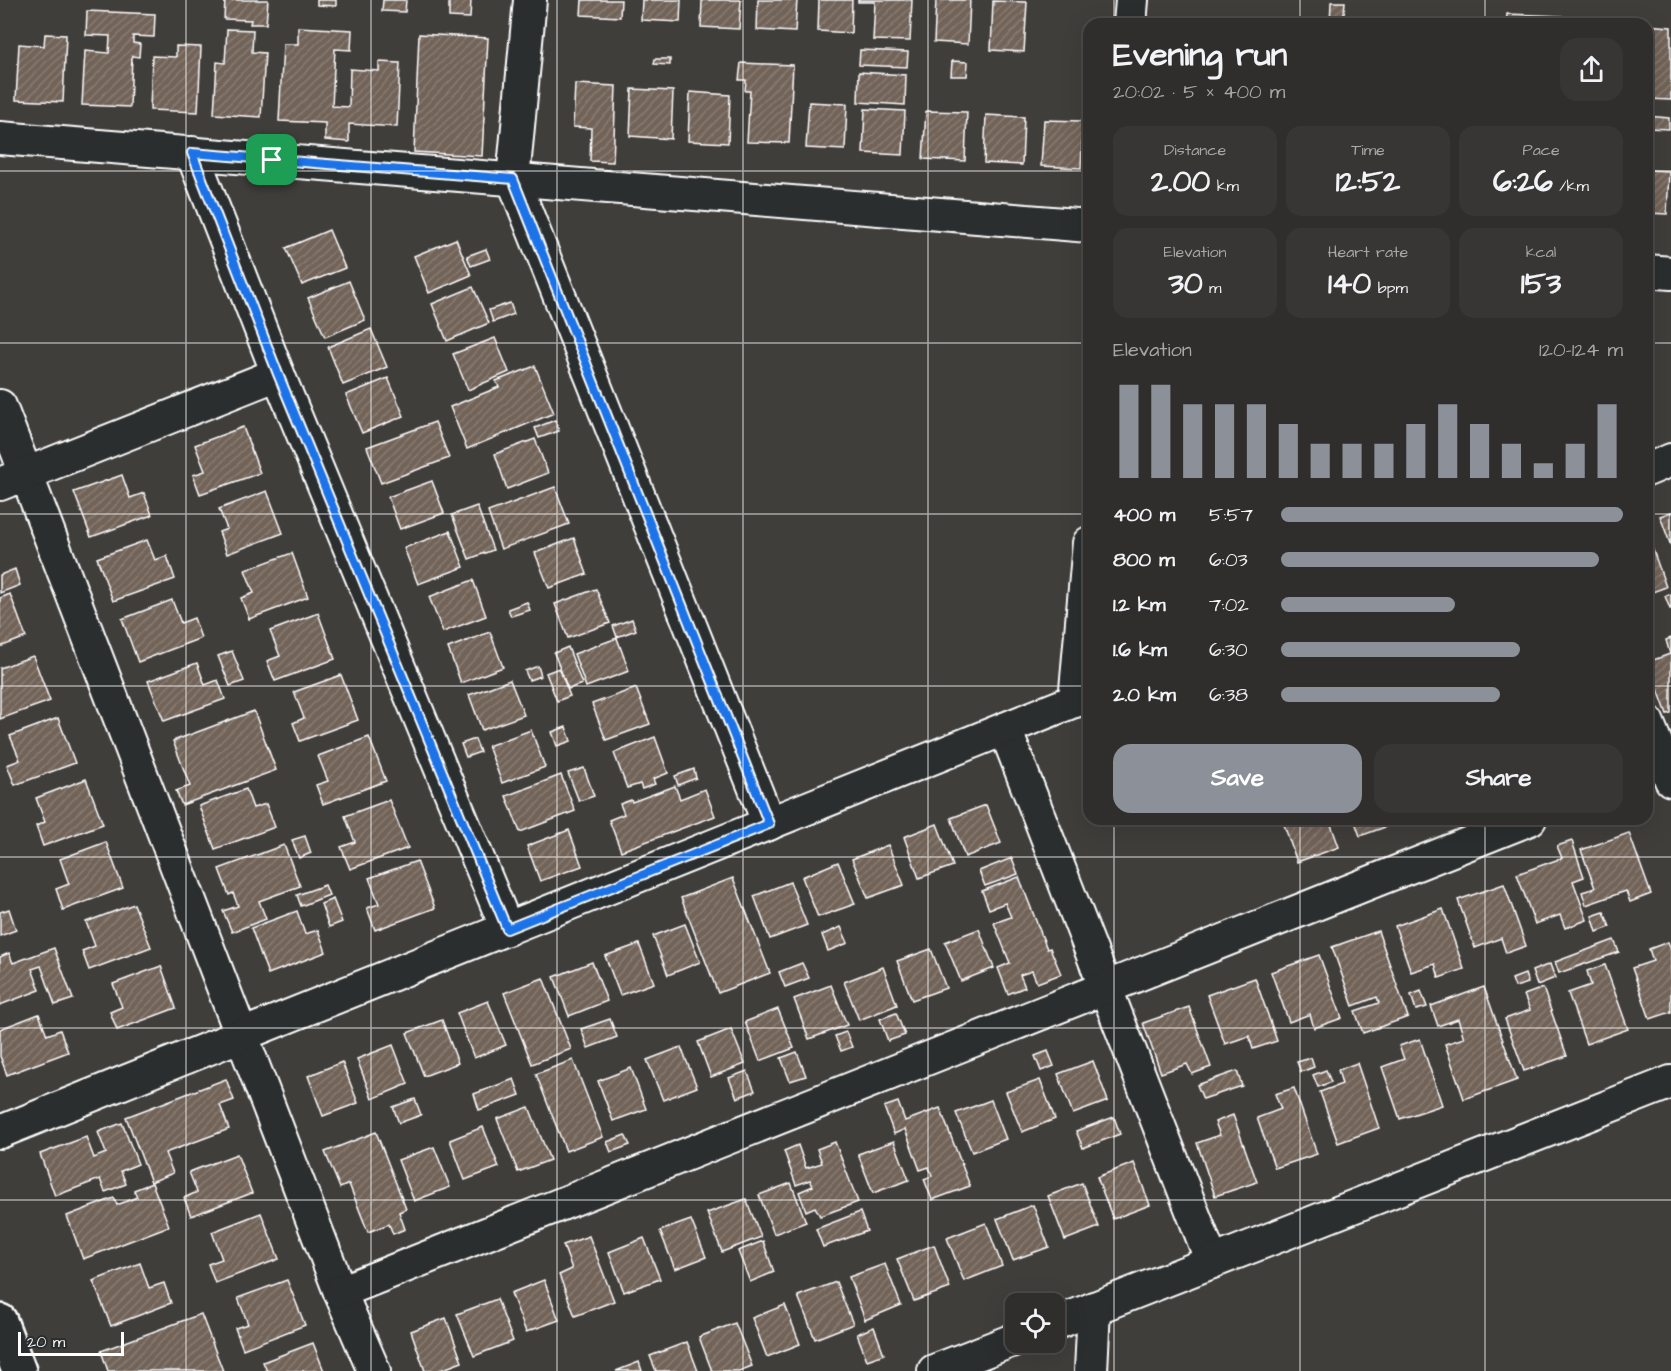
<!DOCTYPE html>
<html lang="en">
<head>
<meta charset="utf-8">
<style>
	:root { --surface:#302e2c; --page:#383634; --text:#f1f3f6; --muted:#a8a8a9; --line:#4b4a48; --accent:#8c9099 }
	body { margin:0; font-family:"Architects Daughter",sans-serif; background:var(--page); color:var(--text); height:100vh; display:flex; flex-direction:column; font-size:22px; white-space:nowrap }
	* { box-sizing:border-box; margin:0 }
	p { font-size:20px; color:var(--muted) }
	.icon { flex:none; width:33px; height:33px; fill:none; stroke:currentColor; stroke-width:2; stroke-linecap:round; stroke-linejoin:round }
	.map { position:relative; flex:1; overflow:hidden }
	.side { position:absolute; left:1083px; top:18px; width:570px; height:807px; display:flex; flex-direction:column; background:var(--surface); border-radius:18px; box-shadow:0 6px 24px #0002,0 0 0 2px var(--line) }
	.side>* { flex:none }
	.controls { position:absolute; left:1005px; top:1293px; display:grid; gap:12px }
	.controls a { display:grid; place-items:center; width:60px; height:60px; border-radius:12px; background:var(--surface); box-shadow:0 6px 24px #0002,0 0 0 2px var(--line); font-size:30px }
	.scale { position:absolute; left:18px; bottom:15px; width:106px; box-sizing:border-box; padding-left:6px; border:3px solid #fff; border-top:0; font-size:16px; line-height:21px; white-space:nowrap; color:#fff; -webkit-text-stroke:4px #2a2d2e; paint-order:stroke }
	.pin { position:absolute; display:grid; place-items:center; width:51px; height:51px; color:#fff; margin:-26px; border-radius:12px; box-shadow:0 3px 9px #0006 }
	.round { display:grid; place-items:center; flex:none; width:63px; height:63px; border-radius:18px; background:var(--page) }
	.summary { display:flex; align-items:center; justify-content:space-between; height:102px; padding:0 30px }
	h1 { font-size:33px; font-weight:700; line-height:45px }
	.stats { display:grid; grid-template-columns:repeat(3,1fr); gap:9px; height:102px; padding:6px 30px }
	.stats div { display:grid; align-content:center; border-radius:15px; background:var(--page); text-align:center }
	.stats b { font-size:30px; font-weight:700 }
	.stats small { font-size:16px; font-weight:400 }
	.stats p { font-size:16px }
	.chart { height:168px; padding:12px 30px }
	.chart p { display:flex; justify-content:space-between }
	.chart svg { width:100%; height:108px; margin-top:6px; stroke:var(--accent); stroke-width:6 }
	.cta { display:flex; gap:12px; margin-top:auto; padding:12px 30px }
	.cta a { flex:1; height:69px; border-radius:18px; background:var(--accent); color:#fff; font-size:24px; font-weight:700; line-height:69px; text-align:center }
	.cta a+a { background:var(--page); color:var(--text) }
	ul { padding:0 30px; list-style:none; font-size:20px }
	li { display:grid; grid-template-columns:96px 72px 1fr; align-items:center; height:45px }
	li i { height:15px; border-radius:8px; background:var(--accent) }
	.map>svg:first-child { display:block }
	.building { fill:url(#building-hatch); stroke:#fff; stroke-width:1.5 }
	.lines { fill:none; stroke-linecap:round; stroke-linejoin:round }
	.minor-casing { stroke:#fff; stroke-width:36 }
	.tertiary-casing { stroke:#fff; stroke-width:38 }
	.minor { stroke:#2a2d2e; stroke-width:32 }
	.tertiary { stroke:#2a2d2e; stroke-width:33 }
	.route-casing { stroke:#fff; stroke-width:12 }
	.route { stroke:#1a73e8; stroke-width:8 }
	.grid { fill:none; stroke:#fff; stroke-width:1.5; stroke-opacity:0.55 }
</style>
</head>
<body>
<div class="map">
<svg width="1671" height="1371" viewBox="0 0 1671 1371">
	<defs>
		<pattern id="building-hatch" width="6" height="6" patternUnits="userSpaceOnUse" patternTransform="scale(1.5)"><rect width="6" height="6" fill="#726459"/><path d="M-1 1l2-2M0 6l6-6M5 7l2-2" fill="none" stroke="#877b72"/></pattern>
	</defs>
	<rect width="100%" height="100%" fill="#403e3b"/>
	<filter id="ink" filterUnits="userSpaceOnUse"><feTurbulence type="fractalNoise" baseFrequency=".0167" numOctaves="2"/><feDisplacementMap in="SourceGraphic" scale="12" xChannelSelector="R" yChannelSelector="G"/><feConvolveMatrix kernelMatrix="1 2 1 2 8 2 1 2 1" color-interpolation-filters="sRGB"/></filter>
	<g filter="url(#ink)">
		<!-- building -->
		<g class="building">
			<path d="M225,0H268L266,24H250L251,20L224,19Z"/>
			<path d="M317,0H336V6L317,5Z"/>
			<path d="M383,0H406L405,12L382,11Z"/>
			<path d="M449,0H471L470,18L449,17Z"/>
			<path d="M582,0H621L620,17L581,15Z"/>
			<path d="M642,0H681L680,22L641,20Z"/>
			<path d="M702,0H741L739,29L701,27Z"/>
			<path d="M758,0H797L795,32L757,30Z"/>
			<path d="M819,0H852L851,33L818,31Z"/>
			<path d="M858,0H912L910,41L873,40L875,2H858Z"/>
			<path d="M936,0H970L968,44L934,42Z"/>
			<path d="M993,1L1027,2L1024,52L991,50Z"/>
			<path d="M1331,2H1345L1343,24H1330Z"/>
			<path d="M87,11L155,14L154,37L133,36V43L140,44L139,57L132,56L130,107L82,105L85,51L109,53L110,36L86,35Z"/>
			<path d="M1507,14L1562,16V24H1506Z"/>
			<path d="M1173,18L1211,19L1210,24H1173Z"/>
			<path d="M1228,22L1267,24H1227Z"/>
			<path d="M1647,25L1671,27V100L1647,99Z"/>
			<path d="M298,27L352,30L351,50L335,49L332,106L349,107L350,69L379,71V62L400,63L397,127L349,124V142L325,140V123L279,121L283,44H298Z"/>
			<path d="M227,29L253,30L252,52L265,53L261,117L214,114L217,62L225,63Z"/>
			<path d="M45,34L66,35L63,102L16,100L19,44L44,46Z"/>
			<path d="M419,34L488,38L482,156L414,152Z"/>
			<path d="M176,46L201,47L198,112L150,110L152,56L176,57Z"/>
			<path d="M860,50L908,52L907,67L859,65Z"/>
			<path d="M655,59H670V65L654,64Z"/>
			<path d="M952,61L968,62L967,76H951Z"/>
			<path d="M741,63L793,65L789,143L747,142L750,91H745L746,80H739Z"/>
			<path d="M859,72L906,75L905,105L858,102Z"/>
			<path d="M575,84L616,86L613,162L590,161L591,128L573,127Z"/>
			<path d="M632,89L673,91L671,139L630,136Z"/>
			<path d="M690,92L730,95L728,143L688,141Z"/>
			<path d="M809,102L847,104L845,150L806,148Z"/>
			<path d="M865,109L905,111L903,155L863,153Z"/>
			<path d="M926,111L967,112L965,161L923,159Z"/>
			<path d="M986,115L1024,117L1022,165L984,163Z"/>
			<path d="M1647,116L1669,118V129L1647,128Z"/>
			<path d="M1044,120L1083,121L1081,168L1041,166Z"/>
			<path d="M1647,170L1669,171L1667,214L1647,213Z"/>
			<path d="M329,230L345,268L302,285L286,248Z"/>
			<path d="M456,239L471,275L429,293L414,256Z"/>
			<path d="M486,249L490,259L471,266L467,256Z"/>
			<path d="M349,281L365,320L325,337L308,298Z"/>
			<path d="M473,287L489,323L447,341L432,304Z"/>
			<path d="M510,303L514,314L493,322L489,310Z"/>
			<path d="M371,329L387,367L343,385L328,347Z"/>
			<path d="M495,338L509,372L468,390L453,354Z"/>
			<path d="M535,366L554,413L467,449L450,407L499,387L496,381Z"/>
			<path d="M388,378L404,416L362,433L346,395Z"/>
			<path d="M555,420L559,431L539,438L535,428Z"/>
			<path d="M435,422L449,458L381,483L367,447Z"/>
			<path d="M243,427L260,473L200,494L193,475L205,471L195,445Z"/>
			<path d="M535,439L548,473L507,489L495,454Z"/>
			<path d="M122,475L130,498L144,493L152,515L91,537L74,492Z"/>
			<path d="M432,481L444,513L400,529L388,497Z"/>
			<path d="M555,487L569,524L501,549L488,512Z"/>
			<path d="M267,491L283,533L227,554L219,532L227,529L219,509Z"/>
			<path d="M477,506L493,550L469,559L452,515Z"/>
			<path d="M1671,512V546L1660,516Z"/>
			<path d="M450,531L464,567L418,584L404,548Z"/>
			<path d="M1647,533L1666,587L1647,594Z"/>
			<path d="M574,538L587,574L549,588L535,553Z"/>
			<path d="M147,540L155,560L167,556L175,579L113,601L97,558Z"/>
			<path d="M292,553L308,597L249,619L241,598L254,593L245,570Z"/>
			<path d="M15,569L20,585L0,593V575Z"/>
			<path d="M473,580L486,616L443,632L429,597Z"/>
			<path d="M596,589L610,623L568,638L555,604Z"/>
			<path d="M10,594L26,637L0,647V598Z"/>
			<path d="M1671,594V609H1670L1665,596Z"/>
			<path d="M172,600L181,623L194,618L201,638L138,662L122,619Z"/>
			<path d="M527,602L530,610L511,616L508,609Z"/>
			<path d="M318,613L335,659L275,681L267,661L280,656L270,631Z"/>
			<path d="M632,619L636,630L617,637L613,626Z"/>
			<path d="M490,632L503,667L461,683L448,648Z"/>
			<path d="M617,638L629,671L586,687L574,654Z"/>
			<path d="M1671,638V713L1667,714L1648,662L1670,654L1666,640Z"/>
			<path d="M568,647L582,684L568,689L554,653Z"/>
			<path d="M232,651L244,681L230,686L218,656Z"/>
			<path d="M33,656L50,701L0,719V668Z"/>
			<path d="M197,663L205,685L218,680L225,699L164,721L148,681Z"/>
			<path d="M538,666L541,676L529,680L525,671Z"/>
			<path d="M559,668L570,696L557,701L546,673Z"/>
			<path d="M341,675L358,720L300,741L293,723L304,718L294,692Z"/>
			<path d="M510,680L524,715L482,730L469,695Z"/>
			<path d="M636,688L650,724L606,740L592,704Z"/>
			<path d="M254,711L276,770L182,805L176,791L190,786L173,741Z"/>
			<path d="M58,718L75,763L15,785L7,765L20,760L10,736Z"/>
			<path d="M566,727L571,741L557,746L552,732Z"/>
			<path d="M531,730L545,767L502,783L488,746Z"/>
			<path d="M369,737L386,781L323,804L316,785L328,781L318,756Z"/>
			<path d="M655,737L668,773L653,779L655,784L642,789L640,784L627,788L614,753Z"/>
			<path d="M475,739L480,752L466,757L461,744Z"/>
			<path d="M584,768L594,796L579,801L568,773Z"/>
			<path d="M694,769L696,778L678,785L675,776Z"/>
			<path d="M561,775L575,811L520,832L506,796Z"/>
			<path d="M86,779L103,824L43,846L36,826L45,822L36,798Z"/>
			<path d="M675,786L680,799L705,789L715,816L621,851L609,820L624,814L620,804L631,800L632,802Z"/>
			<path d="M246,789L253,808L266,804L275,827L215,849L199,806Z"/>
			<path d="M389,800L408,848L350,869L341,847L355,842L345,816Z"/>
			<path d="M986,805L1001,843L965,857L951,818Z"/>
			<path d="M1282,819H1329L1339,847L1297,862Z"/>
			<path d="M1354,819H1401L1402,821L1360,836Z"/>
			<path d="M937,824L953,866L919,878L904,837Z"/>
			<path d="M569,830L582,866L540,881L527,846Z"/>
			<path d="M1629,833L1651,894L1630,902L1626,891L1586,905L1582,892L1595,888L1581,850Z"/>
			<path d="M305,836L311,853L299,858L292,840Z"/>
			<path d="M1572,841L1584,877L1573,881L1587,920L1565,928L1560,915L1535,924L1517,874L1562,858L1557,846Z"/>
			<path d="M106,842L123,888L63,910L56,889L69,884L60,859Z"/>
			<path d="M284,845L300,886L259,901L266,919L232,932L223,911L238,906L233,893L229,895L219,869Z"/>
			<path d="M888,845L904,885L868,898L852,859Z"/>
			<path d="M1012,858L1018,874L985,886L979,871Z"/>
			<path d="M417,861L435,908L375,930L367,908L379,904L369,878Z"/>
			<path d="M838,862L855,904L818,917L802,877Z"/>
			<path d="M1019,877L1047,949L1050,948L1061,974L1037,983L1032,971L1020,975L1025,987L1008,994L998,968L1010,963L994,923L1011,917L1005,903L989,909L982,891Z"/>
			<path d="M733,878L770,973L718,993L681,898Z"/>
			<path d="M790,882L807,925L770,939L754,896Z"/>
			<path d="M1504,884L1526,946L1506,953L1501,938L1475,948L1458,900Z"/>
			<path d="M325,885L329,895L301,906L297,895Z"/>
			<path d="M333,899L342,922L329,927L321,904Z"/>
			<path d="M134,904L151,947L89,970L82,951L95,946L86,922Z"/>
			<path d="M9,909L16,930L0,936V912Z"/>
			<path d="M1443,909L1464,969L1439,978L1435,964L1411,972L1395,926Z"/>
			<path d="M297,911L305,934L318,930L326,952L268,974L251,928Z"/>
			<path d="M1604,912L1610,927L1597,932L1592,916Z"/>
			<path d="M685,924L700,962L668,975L653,936Z"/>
			<path d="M841,927L848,943L828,951L822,935Z"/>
			<path d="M979,929L994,968L961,981L945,942Z"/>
			<path d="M1378,931L1408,1017L1363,1033L1355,1011L1379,1003L1377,997L1353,1006L1332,947Z"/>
			<path d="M1614,940L1619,952L1559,973L1555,962Z"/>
			<path d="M1668,942L1671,950V1012L1650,1019L1632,968L1653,961L1649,949Z"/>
			<path d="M639,944L654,983L620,995L605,956Z"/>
			<path d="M54,948L73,999L55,1005L41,966L32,969L40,990L0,1005V957L9,953L13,963Z"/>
			<path d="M931,949L946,988L912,1000L897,961Z"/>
			<path d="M1319,955L1342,1018L1314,1028L1310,1014L1289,1022L1271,972Z"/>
			<path d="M592,962L607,1001L569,1016L554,977Z"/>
			<path d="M802,963L809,978L785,987L779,972Z"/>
			<path d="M1550,964L1555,978L1537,985L1532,971Z"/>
			<path d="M1605,965L1628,1029L1586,1044L1568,993L1591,985L1587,971Z"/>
			<path d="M161,966L176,1008L117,1030L110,1012L122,1007L113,984Z"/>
			<path d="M883,967L897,1005L859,1020L844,982Z"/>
			<path d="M1525,974L1528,983L1515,987L1512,979Z"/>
			<path d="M543,978L571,1049L532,1064L504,993Z"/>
			<path d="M1255,978L1277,1041L1253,1049L1249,1036L1225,1044L1207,995Z"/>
			<path d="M831,985L847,1025L809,1039L794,999Z"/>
			<path d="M1484,987L1517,1080L1464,1099L1445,1044L1464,1038L1458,1019L1438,1026L1431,1006Z"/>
			<path d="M1543,988L1567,1056L1524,1071L1505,1019L1530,1010L1524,995Z"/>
			<path d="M1421,991L1427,1007L1416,1010L1411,995Z"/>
			<path d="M488,1001L506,1045L474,1058L457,1013Z"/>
			<path d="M1189,1007L1211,1067L1192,1074L1187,1064L1161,1073L1143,1023Z"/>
			<path d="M778,1009L794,1048L760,1061L745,1022Z"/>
			<path d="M896,1013L905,1035L888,1041L880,1019Z"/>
			<path d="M39,1014L47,1035L60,1030L68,1052L7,1075L0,1056V1029Z"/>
			<path d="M610,1019L617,1037L588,1048L581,1029Z"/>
			<path d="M442,1020L458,1063L424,1076L407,1033Z"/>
			<path d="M731,1029L745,1064L711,1077L698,1042Z"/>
			<path d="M846,1032L852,1047L841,1051L835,1036Z"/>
			<path d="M1420,1039L1442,1105L1400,1119L1382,1067L1404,1059L1399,1046Z"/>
			<path d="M393,1045L408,1084L372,1099L357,1059Z"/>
			<path d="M681,1047L697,1087L663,1100L647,1060Z"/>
			<path d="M1048,1051L1054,1066L1041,1071L1035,1056Z"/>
			<path d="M797,1052L806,1076L790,1081L781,1058Z"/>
			<path d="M1311,1058L1314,1067L1301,1072L1297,1062Z"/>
			<path d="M573,1060L603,1137L566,1151L536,1074Z"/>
			<path d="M1093,1061L1108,1101L1073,1114L1058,1074Z"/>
			<path d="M342,1062L358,1103L323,1116L308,1076Z"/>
			<path d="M1357,1063L1379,1128L1338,1143L1320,1092L1342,1084L1338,1070Z"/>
			<path d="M631,1068L646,1109L613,1121L598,1081Z"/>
			<path d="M1326,1070L1331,1082L1318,1087L1313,1075Z"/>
			<path d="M747,1071L755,1091L737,1098L729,1078Z"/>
			<path d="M1237,1071L1242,1086L1203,1099L1197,1085Z"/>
			<path d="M226,1079L234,1100L220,1105L229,1129L165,1153L173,1173L151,1182L126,1117Z"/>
			<path d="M514,1079L520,1095L479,1110L474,1094Z"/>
			<path d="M1040,1080L1055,1119L1022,1132L1006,1092Z"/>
			<path d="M1294,1088L1317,1154L1275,1168L1257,1118L1281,1109L1275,1094Z"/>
			<path d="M415,1099L421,1115L399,1123L393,1107Z"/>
			<path d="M991,1100L1006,1139L972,1152L956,1113Z"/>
			<path d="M898,1102L905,1121L940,1108L970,1186L932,1200L924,1179L932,1176L929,1167L920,1170L905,1129L894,1134L884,1107Z"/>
			<path d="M529,1107L550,1160L518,1172L497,1119Z"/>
			<path d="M1233,1115L1257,1182L1215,1196L1197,1143L1220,1135L1215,1122Z"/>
			<path d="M1114,1117L1120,1134L1083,1148L1076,1131Z"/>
			<path d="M122,1123L138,1164L121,1171L126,1184L105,1192L100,1179L55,1196L40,1154L86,1137L94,1158L106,1153L98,1132Z"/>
			<path d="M483,1127L499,1167L465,1180L450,1140Z"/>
			<path d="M376,1132L406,1209L399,1212L405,1229L393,1234L389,1224L368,1232L349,1184L340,1188L325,1152Z"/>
			<path d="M625,1135L630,1145L611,1152L607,1142Z"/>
			<path d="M894,1141L909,1180L873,1193L858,1154Z"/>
			<path d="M835,1142L858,1202L820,1216L815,1207L806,1211L799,1192L813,1186L810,1180L796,1185L784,1151L798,1145L806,1168L822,1163L817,1149Z"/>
			<path d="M434,1147L450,1187L414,1201L398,1160Z"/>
			<path d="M237,1154L252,1193L191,1216L184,1198L197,1192L189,1172Z"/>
			<path d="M1134,1163L1150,1205L1113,1219L1097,1177Z"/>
			<path d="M152,1183L169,1226L83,1259L67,1216L114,1198L117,1205L137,1197L134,1190Z"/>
			<path d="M791,1183L806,1222L774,1234L759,1195Z"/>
			<path d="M1082,1183L1099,1227L1065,1240L1048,1196Z"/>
			<path d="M746,1199L761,1237L722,1252L707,1213Z"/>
			<path d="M1033,1205L1049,1247L1013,1260L997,1219Z"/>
			<path d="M860,1212L867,1231L823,1247L816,1229Z"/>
			<path d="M261,1213L279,1259L215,1283L208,1264L222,1259L212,1232Z"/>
			<path d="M691,1220L706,1257L675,1269L660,1231Z"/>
			<path d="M986,1223L1002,1266L964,1281L947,1238Z"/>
			<path d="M589,1236L614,1301L575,1316L559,1275L572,1269L563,1245Z"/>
			<path d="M644,1238L660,1279L624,1292L609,1252Z"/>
			<path d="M763,1241L774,1272L750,1282L738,1251Z"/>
			<path d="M934,1245L950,1288L914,1301L897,1259Z"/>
			<path d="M140,1263L149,1288L164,1283L171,1303L111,1326L93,1281Z"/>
			<path d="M885,1264L901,1305L865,1320L849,1277Z"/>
			<path d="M287,1280L305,1325L243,1349L235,1328L248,1324L238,1298Z"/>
			<path d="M544,1280L559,1320L526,1332L511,1293Z"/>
			<path d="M836,1282L853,1324L815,1339L798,1296Z"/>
			<path d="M497,1299L513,1341L474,1356L457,1314Z"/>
			<path d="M785,1305L800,1344L767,1357L752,1318Z"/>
			<path d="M201,1314L223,1371H108L101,1351Z"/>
			<path d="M446,1318L462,1362L438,1371H425L411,1331Z"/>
			<path d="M735,1323L752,1366L739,1371H712L699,1337Z"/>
			<path d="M874,1327L884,1354L867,1360L857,1334Z"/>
			<path d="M687,1342L698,1371H656L650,1356Z"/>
			<path d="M313,1343L324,1371H267L263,1362Z"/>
			<path d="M639,1362L642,1371H616Z"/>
		</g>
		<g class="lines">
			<!-- minor casing -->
			<g class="minor-casing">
				<g id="minor">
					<path d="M530,0L513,179L769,824"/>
					<path d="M1130,24L1132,0"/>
					<path d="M0,138L1089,226"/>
					<path d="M192,153L278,374L507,929"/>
					<path d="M1647,271L1671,273"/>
					<path d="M0,406L340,1292L374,1371"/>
					<path d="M1647,470L1671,460"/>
					<path d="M0,484L278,374"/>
					<path d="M1075,701L1089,543"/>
					<path d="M1647,721L1671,780"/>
					<path d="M1005,729L1212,1262"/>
					<path d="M0,1132L1089,695"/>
					<path d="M340,1292L1530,819"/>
					<path d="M1054,1324L1671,1082"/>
					<path d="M934,1371L1016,1339"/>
					<path d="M1091,1371L1094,1308"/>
				</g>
			</g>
			<!-- tertiary casing -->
			<g class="tertiary-casing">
				<path id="tertiary" d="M0,1321L19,1371"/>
			</g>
			<!-- minor -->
			<use href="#minor" class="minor"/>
			<!-- tertiary -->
			<use href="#tertiary" class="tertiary"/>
		</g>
	</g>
	<g class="lines" filter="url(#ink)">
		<!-- route casing -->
		<g class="route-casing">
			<path id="route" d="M192,153L513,179L769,824L507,929L278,374Z"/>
		</g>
		<!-- route -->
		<use href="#route" class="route"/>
	</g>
	<!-- grid -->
	<path class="grid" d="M186,0V1371M371,0V1371M557,0V1371M743,0V1371M928,0V1371M1114,0V24M1300,0V24M1485,0V24M0,171H1089M1647,171H1671M0,343H1089M1647,343H1671M0,514H1089M1647,514H1671M0,686H1089M1647,686H1671M1114,819V1371M1300,819V1371M1485,819V1371M0,857H1671M0,1028H1671M0,1200H1671"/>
</svg>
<div class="controls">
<a><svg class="icon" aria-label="locate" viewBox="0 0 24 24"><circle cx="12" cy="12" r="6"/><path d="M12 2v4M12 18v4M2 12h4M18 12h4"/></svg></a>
</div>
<div class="scale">20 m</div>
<div class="pin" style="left:272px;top:160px;background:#1e9e55"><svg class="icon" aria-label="arrive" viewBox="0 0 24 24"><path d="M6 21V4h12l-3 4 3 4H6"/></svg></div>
<section class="side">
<div class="summary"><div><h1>Evening run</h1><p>20:02 · 5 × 400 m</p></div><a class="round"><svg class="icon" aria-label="share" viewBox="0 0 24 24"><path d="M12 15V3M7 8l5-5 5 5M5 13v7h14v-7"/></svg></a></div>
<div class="stats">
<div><p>Distance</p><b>2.00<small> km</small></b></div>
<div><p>Time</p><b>12:52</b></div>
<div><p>Pace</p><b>6:26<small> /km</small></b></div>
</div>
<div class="stats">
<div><p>Elevation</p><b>30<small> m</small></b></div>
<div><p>Heart rate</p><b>140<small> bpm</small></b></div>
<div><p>kcal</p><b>153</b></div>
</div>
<div class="chart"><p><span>Elevation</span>120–124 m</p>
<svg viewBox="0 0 160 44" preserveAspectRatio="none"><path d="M5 44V6M15 44V6M25 44V14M35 44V14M45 44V14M55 44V22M65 44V30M75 44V30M85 44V30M95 44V22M105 44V14M115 44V22M125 44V30M135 44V38M145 44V30M155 44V14"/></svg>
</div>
<ul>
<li><b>400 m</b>5:57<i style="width:100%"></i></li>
<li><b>800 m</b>6:03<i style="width:93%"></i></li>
<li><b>1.2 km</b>7:02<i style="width:51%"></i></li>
<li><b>1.6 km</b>6:30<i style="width:70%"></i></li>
<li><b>2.0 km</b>6:38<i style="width:64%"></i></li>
</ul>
<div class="cta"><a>Save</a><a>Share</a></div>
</section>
</div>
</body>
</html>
